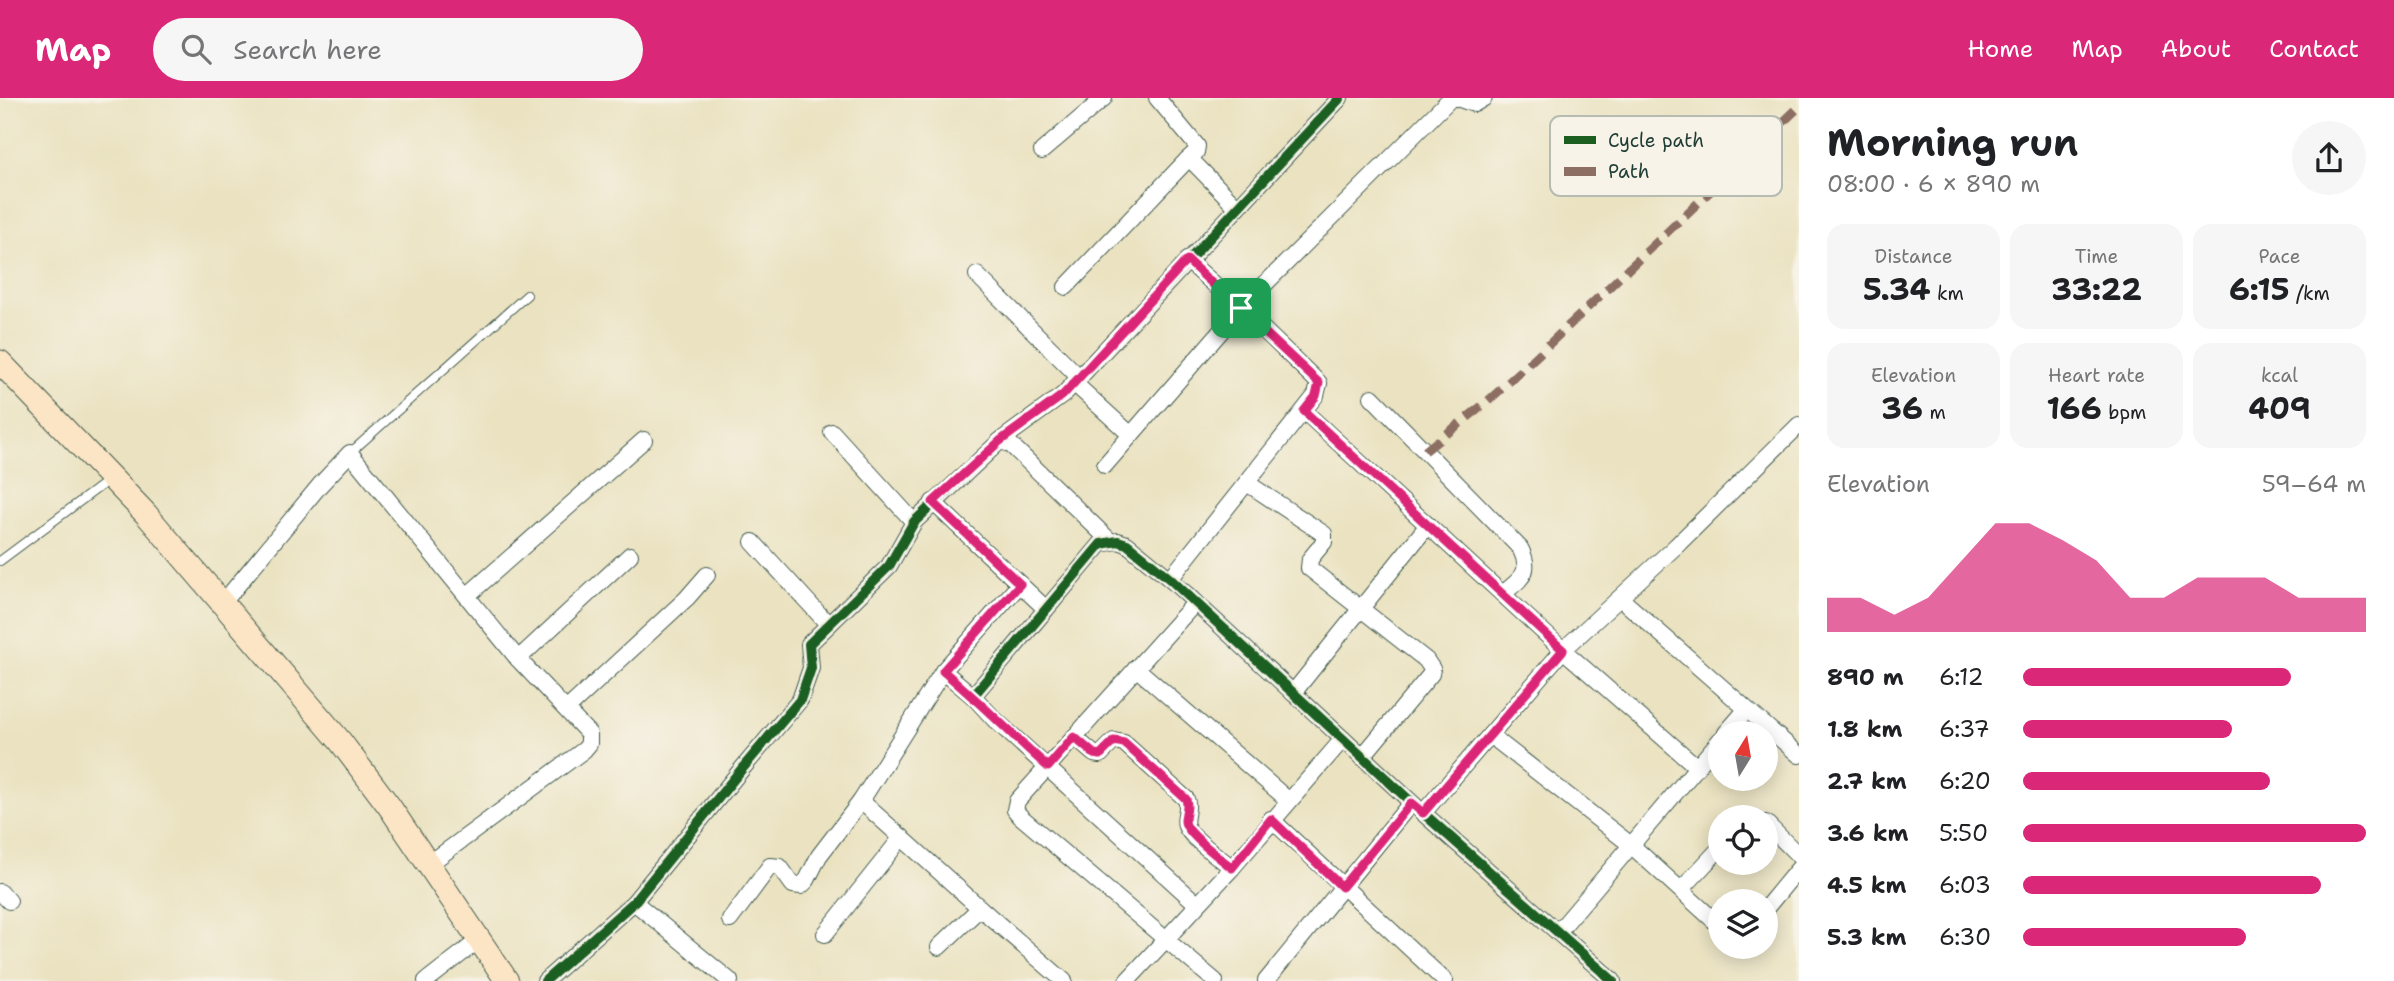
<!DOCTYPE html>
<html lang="en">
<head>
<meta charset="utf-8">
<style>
	:root { --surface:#fff; --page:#f6f6f6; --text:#202124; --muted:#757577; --accent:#db2777 }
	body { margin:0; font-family:"Shantell Sans",sans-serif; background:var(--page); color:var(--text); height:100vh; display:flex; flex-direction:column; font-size:26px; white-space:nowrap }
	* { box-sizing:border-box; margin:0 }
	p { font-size:23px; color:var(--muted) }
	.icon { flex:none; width:38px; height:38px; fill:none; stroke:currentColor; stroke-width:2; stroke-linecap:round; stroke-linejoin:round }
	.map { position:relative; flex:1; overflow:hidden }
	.details { display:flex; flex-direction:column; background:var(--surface); width:595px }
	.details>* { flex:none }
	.needle { width:46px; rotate:11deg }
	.tools { position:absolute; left:1708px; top:623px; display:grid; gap:14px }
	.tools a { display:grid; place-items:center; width:70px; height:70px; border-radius:50%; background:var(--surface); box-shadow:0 4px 18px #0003; font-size:35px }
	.pin { position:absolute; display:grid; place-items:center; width:60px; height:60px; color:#fff; margin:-30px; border-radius:14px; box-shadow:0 4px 10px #0006 }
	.round { display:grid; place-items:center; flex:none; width:74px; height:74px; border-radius:37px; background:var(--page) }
	.headline { display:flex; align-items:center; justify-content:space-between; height:119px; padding:0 28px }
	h1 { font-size:38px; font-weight:700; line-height:52px }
	.stats { display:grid; grid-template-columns:repeat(3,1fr); gap:10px; height:119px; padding:7px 28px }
	.stats div { display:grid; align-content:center; border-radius:18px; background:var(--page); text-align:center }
	.stats b { font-size:30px; font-weight:700 }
	.stats small { font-size:19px; font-weight:400 }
	.stats p { font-size:19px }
	.chart { height:196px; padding:14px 28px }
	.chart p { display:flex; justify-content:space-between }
	.chart svg { width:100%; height:126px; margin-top:7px; fill:var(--accent); opacity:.7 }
	ul { padding:0 28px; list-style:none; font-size:23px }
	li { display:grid; grid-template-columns:112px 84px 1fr; align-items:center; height:52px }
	li i { height:18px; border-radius:9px; background:var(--accent) }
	header { display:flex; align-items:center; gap:42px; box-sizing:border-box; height:98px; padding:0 35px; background:var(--accent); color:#fff }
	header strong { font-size:33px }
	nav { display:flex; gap:38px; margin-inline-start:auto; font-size:24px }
	.search { width:490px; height:63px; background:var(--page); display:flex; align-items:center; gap:18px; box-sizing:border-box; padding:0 24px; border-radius:38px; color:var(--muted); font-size:26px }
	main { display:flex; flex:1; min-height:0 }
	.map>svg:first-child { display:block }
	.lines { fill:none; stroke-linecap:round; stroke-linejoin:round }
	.service-casing { stroke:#3d5649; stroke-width:10 }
	.minor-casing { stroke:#3d5649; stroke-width:18 }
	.secondary-casing { stroke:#3d5649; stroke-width:25 }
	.service { stroke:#fff; stroke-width:8 }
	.minor { stroke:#fff; stroke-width:16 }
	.secondary { stroke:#fce5c4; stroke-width:23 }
	.quiet { stroke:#8d6e63; stroke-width:9; stroke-dasharray:18 9; stroke-linecap:butt }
	.cycleway-casing { stroke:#f7f3e8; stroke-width:15 }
	.cycleway { stroke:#1b5e20; stroke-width:10 }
	.route-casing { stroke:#fff; stroke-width:14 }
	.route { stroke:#db2777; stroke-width:9 }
	.key { fill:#f7f3e8; stroke:#b6bcb2; stroke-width:2 }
	.key-label { font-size:19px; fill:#1f3d34 }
</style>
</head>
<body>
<header>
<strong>Map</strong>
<div class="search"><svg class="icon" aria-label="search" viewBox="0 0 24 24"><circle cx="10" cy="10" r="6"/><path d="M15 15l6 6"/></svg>Search here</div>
<nav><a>Home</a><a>Map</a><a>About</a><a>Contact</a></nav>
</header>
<main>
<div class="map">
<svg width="1799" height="883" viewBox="0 0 1799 883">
	<rect width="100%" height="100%" fill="#f7f3e8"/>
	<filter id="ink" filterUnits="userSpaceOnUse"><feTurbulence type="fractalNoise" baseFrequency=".0143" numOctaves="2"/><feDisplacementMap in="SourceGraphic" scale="14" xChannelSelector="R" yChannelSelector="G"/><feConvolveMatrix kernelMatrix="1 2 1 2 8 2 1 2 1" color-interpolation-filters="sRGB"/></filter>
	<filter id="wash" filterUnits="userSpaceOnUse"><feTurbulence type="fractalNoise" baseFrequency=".00686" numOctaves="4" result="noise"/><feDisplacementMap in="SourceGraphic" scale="28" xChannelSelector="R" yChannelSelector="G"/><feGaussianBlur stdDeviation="1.57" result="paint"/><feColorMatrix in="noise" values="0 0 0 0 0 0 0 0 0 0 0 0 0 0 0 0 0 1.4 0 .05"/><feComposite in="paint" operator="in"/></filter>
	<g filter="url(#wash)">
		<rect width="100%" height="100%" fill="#eae2c0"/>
	</g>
	<g filter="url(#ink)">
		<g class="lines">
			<!-- service casing -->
			<g class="service-casing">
				<g id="service">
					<path d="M350,355L527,197"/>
					<path d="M0,463L110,381"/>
				</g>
			</g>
			<!-- minor casing -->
			<g class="minor-casing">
				<g id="minor">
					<path d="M1157,0L1197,48L1196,54L1187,62"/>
					<path d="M1457,0L1474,6L1484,0"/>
					<path d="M1042,53L1104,0"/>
					<path d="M977,177L1080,280"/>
					<path d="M1066,189L1187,62L1194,65L1237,109"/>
					<path d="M1074,285L1131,337"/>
					<path d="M1372,299L1520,450C1533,475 1521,480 1503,496"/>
					<path d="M1304,313L1563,552L1697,669"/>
					<path d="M832,334L914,424"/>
					<path d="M1000,343L1010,346L1110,443"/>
					<path d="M1105,367L1241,210L1451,0"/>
					<path d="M1247,385L1324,436V444L1310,461L1309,470L1426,562L1432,571L1431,576L1362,659"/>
					<path d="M933,404L1046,511"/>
					<path d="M753,444L828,526"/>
					<path d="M1170,481L1316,297L1319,285L1241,210L1187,162"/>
					<path d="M468,497L644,342"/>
					<path d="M1620,500L1799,657"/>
					<path d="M1195,505L1017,703L1015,712L1020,718L1215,883"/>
					<path d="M222,506L320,387L350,355L518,561L589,636V646L584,652L429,766"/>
					<path d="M518,561L630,457"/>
					<path d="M1136,570L1288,702"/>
					<path d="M943,573L973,598L1101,446L1118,443L1127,446L1170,481L1423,715L1613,883"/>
					<path d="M1293,595L1428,427"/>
					<path d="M973,598L994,621L1197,806"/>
					<path d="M567,611L687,500L707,477"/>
					<path d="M1726,635L1746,612"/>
					<path d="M1490,637L1631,747L1720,828"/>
					<path d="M1074,639L1094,656L1100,657L1114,643L1124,645L1186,701C1190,711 1183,719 1186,728C1191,741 1221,760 1232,770"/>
					<path d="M861,703L980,810"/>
					<path d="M1423,715L1563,552L1676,448L1799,327"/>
					<path d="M1271,721L1445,883"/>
					<path d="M1766,725L1799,758"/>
					<path d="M1681,792L1720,750"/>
					<path d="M0,794L9,803"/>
					<path d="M634,804L730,883"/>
					<path d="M1766,810L1799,770"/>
					<path d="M730,822L770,768L780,769L793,787L801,788L807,782L819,758L861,703L943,573L1020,486"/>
					<path d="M1558,834L1720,642"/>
					<path d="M825,836L902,739"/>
					<path d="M939,849L980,810L1064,883"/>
					<path d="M426,883L479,842"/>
					<path d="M545,883L634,804L741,672L800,602L811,570L809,546L889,468L914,424L1000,343L1063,297L1340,0"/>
					<path d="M1127,883L1232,770L1343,641"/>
					<path d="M1266,883L1411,705"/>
				</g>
			</g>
			<!-- secondary casing -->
			<g class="secondary-casing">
				<path id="secondary" d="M0,264L146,416L340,643L389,708L507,883"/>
			</g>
			<!-- service -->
			<use href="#service" class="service"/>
			<!-- minor -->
			<use href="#minor" class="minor"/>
			<!-- secondary -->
			<use href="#secondary" class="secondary"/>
			<!-- quiet -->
			<path class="quiet" d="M1425,353L1487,304L1524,270L1799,9"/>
			<!-- cycleway casing -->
			<g class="cycleway-casing">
				<g id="cycleway">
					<path d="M943,573L973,598L1101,446L1118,443L1127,446L1170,481L1423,715L1613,883"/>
					<path d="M545,883L634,804L741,672L800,602L811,570L809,546L889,468L914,424L1000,343L1063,297L1340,0"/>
				</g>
			</g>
			<!-- cycleway -->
			<use href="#cycleway" class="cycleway"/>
		</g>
	</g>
	<g class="lines" filter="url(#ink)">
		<!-- route casing -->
		<g class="route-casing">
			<path id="route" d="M1187,162L1319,285L1316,298L1304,313L1563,552L1423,715L1411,705L1342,789L1271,721L1232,770C1222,761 1185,735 1185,723C1185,714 1189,710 1186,701L1124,645L1114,643L1100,657L1094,656L1074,639L1048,669C1012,637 979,603 943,573L1020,486L933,404L1000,343L1063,297Z"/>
		</g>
		<!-- route -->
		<use href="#route" class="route"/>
	</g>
	<!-- legend -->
	<rect x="1550" y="18" width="232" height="80" rx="10" class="key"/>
	<rect x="1564" y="38" width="32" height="8" fill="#1b5e20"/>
	<rect x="1564" y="69" width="32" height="9" fill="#8d6e63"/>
	<g class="key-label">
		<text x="1608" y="49">Cycle path</text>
		<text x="1608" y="80">Path</text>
	</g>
</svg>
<div class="tools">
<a><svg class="needle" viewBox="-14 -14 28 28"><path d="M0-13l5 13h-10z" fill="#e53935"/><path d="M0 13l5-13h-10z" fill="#757577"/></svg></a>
<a><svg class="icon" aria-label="locate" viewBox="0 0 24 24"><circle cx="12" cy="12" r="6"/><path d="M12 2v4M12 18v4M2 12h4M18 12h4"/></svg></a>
<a><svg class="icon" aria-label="layers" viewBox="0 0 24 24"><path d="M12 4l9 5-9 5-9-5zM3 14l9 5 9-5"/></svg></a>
</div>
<div class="pin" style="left:1241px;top:210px;background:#1e9e55"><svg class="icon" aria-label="arrive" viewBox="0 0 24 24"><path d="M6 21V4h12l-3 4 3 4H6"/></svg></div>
</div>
<section class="details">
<div class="headline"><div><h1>Morning run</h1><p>08:00 · 6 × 890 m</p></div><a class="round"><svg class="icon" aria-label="share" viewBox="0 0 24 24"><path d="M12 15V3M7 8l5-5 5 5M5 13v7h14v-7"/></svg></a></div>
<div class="stats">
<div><p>Distance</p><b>5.34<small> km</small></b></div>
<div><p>Time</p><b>33:22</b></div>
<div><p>Pace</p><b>6:15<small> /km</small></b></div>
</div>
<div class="stats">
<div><p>Elevation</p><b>36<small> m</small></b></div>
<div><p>Heart rate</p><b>166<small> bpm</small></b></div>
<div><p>kcal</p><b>409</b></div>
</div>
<div class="chart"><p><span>Elevation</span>59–64 m</p>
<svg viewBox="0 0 160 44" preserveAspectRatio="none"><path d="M0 44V32L10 32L20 38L30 32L40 19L50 6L60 6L70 12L80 19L90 32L100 32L110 25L120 25L130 25L140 32L150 32L160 32V44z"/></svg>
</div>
<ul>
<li><b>890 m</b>6:12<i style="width:78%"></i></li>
<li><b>1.8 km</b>6:37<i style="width:61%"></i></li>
<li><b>2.7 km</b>6:20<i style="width:72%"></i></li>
<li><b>3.6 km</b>5:50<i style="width:100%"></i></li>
<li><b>4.5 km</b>6:03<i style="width:87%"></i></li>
<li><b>5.3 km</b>6:30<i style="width:65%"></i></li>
</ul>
</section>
</main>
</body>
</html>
